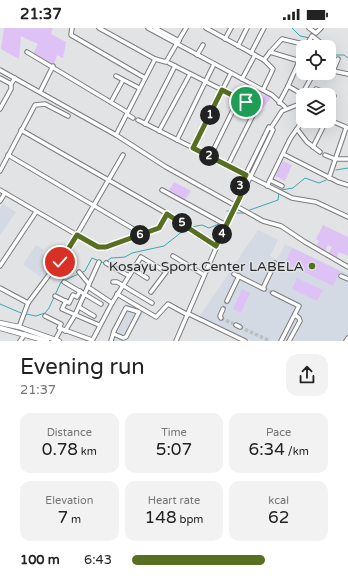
<!DOCTYPE html>
<html lang="en">
<head>
<meta charset="utf-8">
<style>
	:root { --surface:#fff; --page:#f2f2f2; --text:#222; --muted:#767676; --accent:#576f20 }
	body { margin:0; font-family:"Varela Round",sans-serif; background:var(--page); color:var(--text); height:100vh; display:flex; flex-direction:column; font-size:15px; white-space:nowrap }
	* { box-sizing:border-box; margin:0 }
	p { font-size:13px; color:var(--muted) }
	.icon { flex:none; width:22px; height:22px; fill:none; stroke:currentColor; stroke-width:2; stroke-linecap:round; stroke-linejoin:round }
	.map { position:relative; height:313px; overflow:hidden }
	.panel { display:flex; flex-direction:column; background:var(--surface); flex:1 }
	.panel>* { flex:none }
	.tools { position:absolute; left:296px; top:12px; display:grid; gap:8px }
	.tools a { display:grid; place-items:center; width:40px; height:40px; border-radius:8px; background:var(--surface); box-shadow:0 4px 16px #0002; font-size:20px }
	.pin { position:absolute; display:grid; place-items:center; width:34px; height:34px; color:#fff; margin:-17px; border:2px solid #fff; border-radius:50%; box-shadow:0 1px 4px #0007 }
	.km { position:absolute; width:20px; height:20px; margin:-10px; border-radius:50%; background:#222; color:#fff; font-size:11px; line-height:20px; text-align:center }
	.round { display:grid; place-items:center; flex:none; width:42px; height:42px; border-radius:12px; background:var(--page) }
	.headline { display:flex; align-items:center; justify-content:space-between; height:68px; padding:0 20px }
	h1 { font-size:22px; font-weight:600; line-height:30px }
	.figures { display:grid; grid-template-columns:repeat(3,1fr); gap:6px; height:68px; padding:4px 20px }
	.figures div { display:grid; align-content:center; border-radius:10px; background:var(--page); text-align:center }
	.figures b { font-size:17px; font-weight:600 }
	.figures small { font-size:11px; font-weight:400 }
	.figures p { font-size:11px }
	ul { padding:0 20px; list-style:none; font-size:13px }
	li { display:grid; grid-template-columns:64px 48px 1fr; align-items:center; height:30px }
	li i { height:10px; border-radius:5px; background:var(--accent) }
	.status { display:flex; justify-content:space-between; align-items:center; height:28px; padding:0 20px; background:var(--surface); direction:ltr }
	.status svg { height:11px; fill:currentColor }
	.map>svg:first-child { display:block }
	.built { fill:#d4dae3 }
	.green { fill:#dfc2f5 }
	.lines { fill:none; stroke-linecap:round; stroke-linejoin:round }
	.stream { stroke:#3ea7b2; stroke-width:1 }
	.minor-tunnel { stroke:#bcbec0; stroke-width:3.5; stroke-dasharray:3.5 2; stroke-linecap:butt }
	.minor-casing { stroke:#7a7c7e; stroke-width:5.5 }
	.major-casing { stroke:#7a7c7e; stroke-width:6 }
	.minor { stroke:#fff; stroke-width:3.5 }
	.major { stroke:#fff; stroke-width:4.5 }
	.route-casing { stroke:#fff; stroke-width:8 }
	.route { stroke:#576f20; stroke-width:5 }
	.poi-dot { fill:#576f20; stroke:#e1e3e5; stroke-width:1.5 }
	.labels { text-anchor:middle; stroke-width:3; stroke-linejoin:round; paint-order:stroke }
	.poi-label { font-size:14px; fill:#28292a; stroke:#e1e3e5; text-anchor:end }
</style>
</head>
<body>
<div class="status"><b>21:37</b><svg viewBox="0 0 49 12"><path d="M0 12V9h3v3zM5 12V6h3v6zM10 12V3h3v9zM15 12V0h3v12zM26 1h20v11H26zM47 4h2v5h-2z"/></svg></div>
<div class="map">
<svg width="348" height="313" viewBox="0 0 348 313">
	<rect width="100%" height="100%" fill="#e1e3e5"/>
	<!-- built -->
	<g class="built">
		<path d="M3,176L16,184L0,207V180Z"/>
		<path d="M258,202L278,212L270,228L277,232L285,216L348,246V313H251L199,289Z"/>
		<path d="M36,217L44,222L42,225L55,237L42,250L23,236Z"/>
		<path d="M128,273L145,283L126,313H109L113,306L110,303Z"/>
	</g>
	<!-- green -->
	<g class="green">
		<path d="M4,0H53L51,6L66,14L63,30L57,27L54,37L33,26L38,16L21,8L19,31L1,21Z"/>
		<path d="M266,66L271,70L260,83L247,76L251,69L261,73Z"/>
		<path d="M283,133L292,137L285,153L275,148Z"/>
		<path d="M174,154L191,163L184,173L168,164Z"/>
		<path d="M323,197L348,209V228L339,224L336,231L328,226L332,219L328,217L325,223L316,219L319,213L316,211Z"/>
		<path d="M292,220L340,243L333,258L285,235Z"/>
		<path d="M297,250L323,262L317,273L292,261Z"/>
		<path d="M242,261L250,265L241,285L233,281Z"/>
	</g>
	<g class="lines">
		<!-- stream -->
		<g class="stream">
			<path d="M292,0L300,8L310,10"/>
			<path d="M313,12L319,19"/>
			<path d="M329,27H344L348,30"/>
			<path d="M336,142L348,140"/>
			<path d="M281,162L293,160L305,150L319,155L326,152"/>
			<path d="M227,183H231"/>
			<path d="M247,183L278,172L279,165"/>
			<path d="M235,185H244"/>
			<path d="M191,199L202,197L209,200L219,196"/>
			<path d="M107,233L111,230L125,229L132,225L164,218L188,199"/>
			<path d="M0,276L21,285"/>
			<path d="M26,286L36,288L45,285L49,280L61,254L85,243L92,230L104,235"/>
		</g>
		<!-- minor-tunnel -->
		<g class="minor-tunnel">
			<path d="M264,261L273,265"/>
			<path d="M223,281L227,273"/>
			<path d="M221,290L236,297"/>
			<path d="M240,299L270,313"/>
		</g>
		<!-- minor casing -->
		<g class="minor-casing">
			<g id="minor">
				<path d="M72,0L71,7L145,50"/>
				<path d="M99,0L155,31"/>
				<path d="M148,0L272,67L285,79"/>
				<path d="M155,0L179,13"/>
				<path d="M206,0L264,32L270,24L303,34"/>
				<path d="M309,0L316,5L321,0"/>
				<path d="M225,11L231,0"/>
				<path d="M238,18L247,0"/>
				<path d="M306,18L312,8L321,15"/>
				<path d="M27,24L127,84"/>
				<path d="M270,24L282,11L307,17"/>
				<path d="M251,25L264,0"/>
				<path d="M303,25L288,58L302,66L314,45"/>
				<path d="M197,27L203,17"/>
				<path d="M169,35L246,74"/>
				<path d="M0,42L116,107L166,139L263,193L281,198L305,214L348,239"/>
				<path d="M329,42L348,46"/>
				<path d="M333,43L338,31"/>
				<path d="M116,48L139,60"/>
				<path d="M0,50L11,56"/>
				<path d="M242,51L255,27"/>
				<path d="M263,62L273,41L264,32"/>
				<path d="M40,64L53,38"/>
				<path d="M312,67L316,61L334,68"/>
				<path d="M111,74L123,52"/>
				<path d="M279,75L288,58"/>
				<path d="M0,81L11,61V56L15,50"/>
				<path d="M128,87L133,90"/>
				<path d="M138,92L292,170L316,174L348,189"/>
				<path d="M329,92L331,94"/>
				<path d="M334,94L348,100"/>
				<path d="M145,96L175,38"/>
				<path d="M271,100L282,83L297,77"/>
				<path d="M297,101L307,114L320,124"/>
				<path d="M21,102L187,197L200,209L217,218"/>
				<path d="M159,103L190,46"/>
				<path d="M116,107L155,31L166,34L186,0"/>
				<path d="M177,112L214,36"/>
				<path d="M313,119L326,93"/>
				<path d="M193,120L231,45"/>
				<path d="M283,126L338,154L348,157"/>
				<path d="M8,127L142,206"/>
				<path d="M325,127L335,131H348"/>
				<path d="M210,129L237,74"/>
				<path d="M228,137L254,85"/>
				<path d="M0,143L35,77L45,76L68,88"/>
				<path d="M329,150L346,100"/>
				<path d="M270,152L282,158"/>
				<path d="M267,158L290,111L303,92"/>
				<path d="M0,162L77,207L98,219H106L159,200L167,186"/>
				<path d="M162,162L226,197"/>
				<path d="M0,173L5,165"/>
				<path d="M173,228L204,247"/>
				<path d="M106,235L129,248"/>
				<path d="M0,238L36,184"/>
				<path d="M133,241L147,250"/>
				<path d="M79,244L89,256"/>
				<path d="M234,246L264,261"/>
				<path d="M341,248L348,251"/>
				<path d="M64,254L101,276"/>
				<path d="M113,254H117L152,275"/>
				<path d="M88,259L112,275"/>
				<path d="M0,260L28,275"/>
				<path d="M263,260L275,235"/>
				<path d="M273,265L299,278L281,313"/>
				<path d="M117,266L156,289L168,276L188,287"/>
				<path d="M55,268L69,275L73,267L77,269L80,263"/>
				<path d="M66,273L62,281L99,297"/>
				<path d="M227,273L239,248"/>
				<path d="M79,279L94,288"/>
				<path d="M189,286L245,313"/>
				<path d="M45,288L61,296L59,300L92,312"/>
				<path d="M221,290L220,288L223,281"/>
				<path d="M236,297L240,299"/>
				<path d="M19,299L28,275L69,220L123,127"/>
				<path d="M65,303L75,287L99,234"/>
				<path d="M55,312L61,301"/>
				<path d="M20,313L25,306"/>
				<path d="M92,313L112,275L141,229L166,244L151,264"/>
				<path d="M111,313L114,303L126,280L139,284L126,309L123,310L114,306"/>
				<path d="M176,313L217,218L273,102L269,99L238,162L241,167"/>
				<path d="M289,313L300,293L299,290L295,287"/>
				<path d="M346,313L348,310"/>
			</g>
		</g>
		<!-- major casing -->
		<g class="major-casing">
			<g id="major">
				<path d="M0,295L19,299L59,313"/>
				<path d="M0,300L47,313"/>
			</g>
		</g>
		<!-- minor -->
		<use href="#minor" class="minor"/>
		<!-- major -->
		<use href="#major" class="major"/>
	</g>
	<g class="lines">
		<!-- route casing -->
		<g class="route-casing">
			<path id="route" d="M60,234L77,207L98,219H106L159,200L167,186L216,218L241,167L238,163L246,147L193,120L222,62L246,74"/>
		</g>
		<!-- route -->
		<use href="#route" class="route"/>
	</g>
	<!-- markers -->
	<circle class="poi-dot" cx="312" cy="238" r="4"/>
	<g class="labels">
		<!-- poi labels -->
		<g class="poi-label">
			<text x="304" y="243">Kosayu Sport Center LABELA</text>
		</g>
	</g>
</svg>
<div class="tools">
<a><svg class="icon" aria-label="locate" viewBox="0 0 24 24"><circle cx="12" cy="12" r="6"/><path d="M12 2v4M12 18v4M2 12h4M18 12h4"/></svg></a>
<a><svg class="icon" aria-label="layers" viewBox="0 0 24 24"><path d="M12 4l9 5-9 5-9-5zM3 14l9 5 9-5"/></svg></a>
</div>
<div class="pin" style="left:246px;top:74px;background:#1e9e55"><svg class="icon" aria-label="arrive" viewBox="0 0 24 24"><path d="M6 21V4h12l-3 4 3 4H6"/></svg></div>
<div class="pin" style="left:60px;top:234px;background:#d93025"><svg class="icon" aria-label="check" viewBox="0 0 24 24"><path d="M5 12l5 5 9-10"/></svg></div>
<b class="km" style="left:210px;top:87px">1</b>
<b class="km" style="left:209px;top:128px">2</b>
<b class="km" style="left:240px;top:158px">3</b>
<b class="km" style="left:222px;top:206px">4</b>
<b class="km" style="left:182px;top:195px">5</b>
<b class="km" style="left:140px;top:207px">6</b>
</div>
<section class="panel">
<div class="headline"><div><h1>Evening run</h1><p>21:37</p></div><a class="round"><svg class="icon" aria-label="share" viewBox="0 0 24 24"><path d="M12 15V3M7 8l5-5 5 5M5 13v7h14v-7"/></svg></a></div>
<div class="figures">
<div><p>Distance</p><b>0.78<small> km</small></b></div>
<div><p>Time</p><b>5:07</b></div>
<div><p>Pace</p><b>6:34<small> /km</small></b></div>
</div>
<div class="figures">
<div><p>Elevation</p><b>7<small> m</small></b></div>
<div><p>Heart rate</p><b>148<small> bpm</small></b></div>
<div><p>kcal</p><b>62</b></div>
</div>
<ul>
<li><b>100 m</b>6:43<i style="width:68%"></i></li>
</ul>
</section>
</body>
</html>
